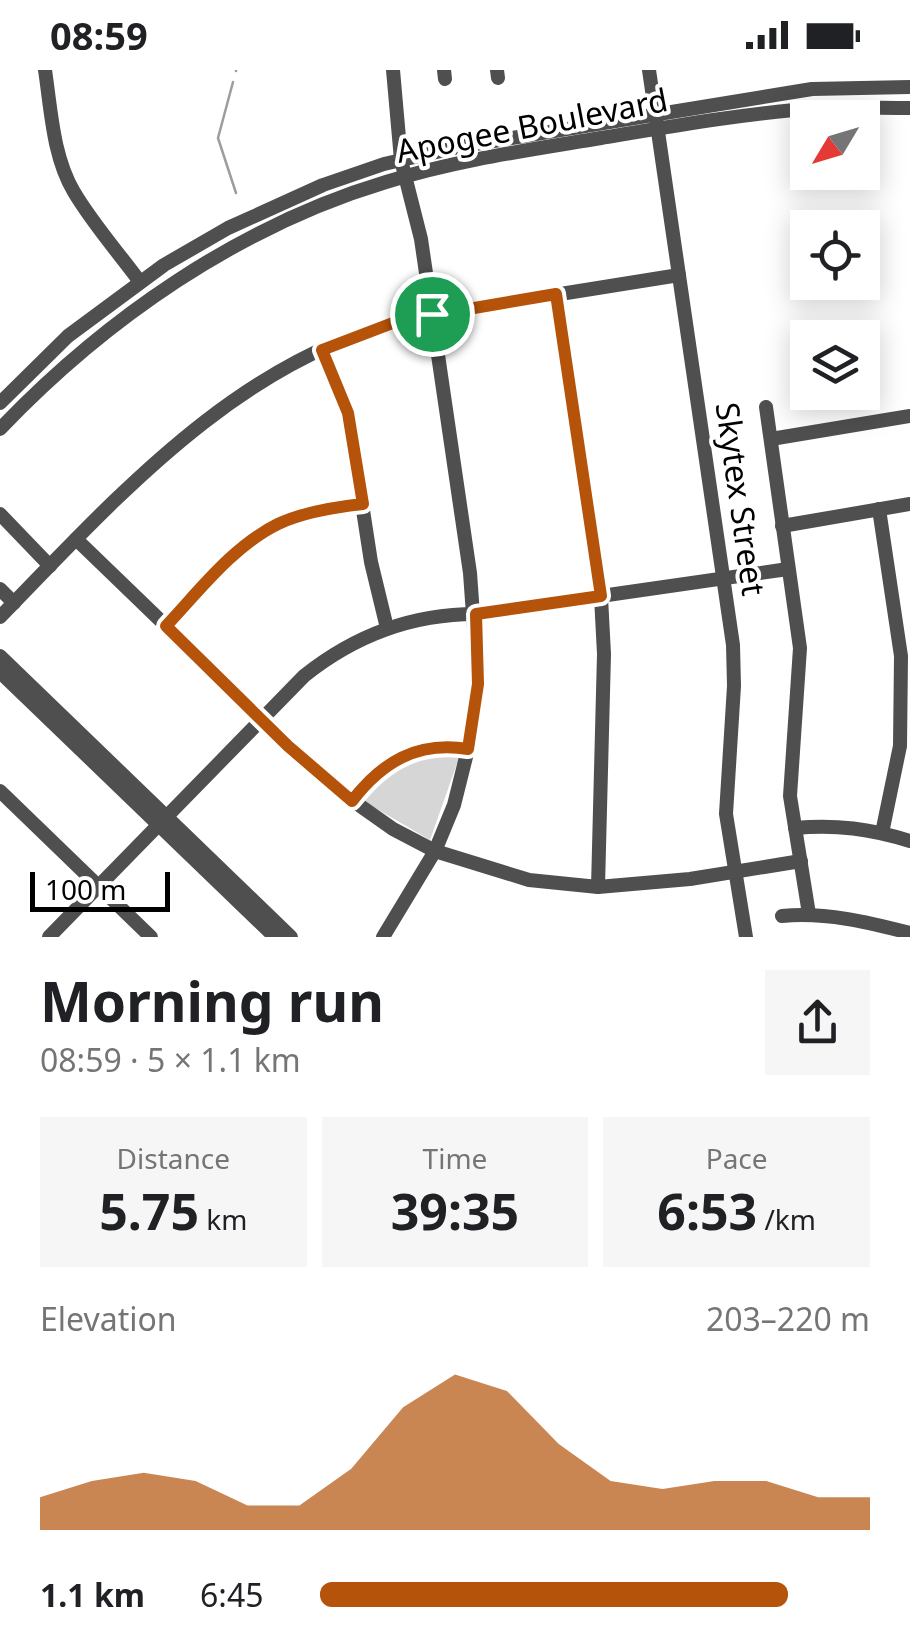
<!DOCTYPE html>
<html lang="en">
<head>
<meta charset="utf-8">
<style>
	:root { --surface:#fff; --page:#f6f6f6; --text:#202124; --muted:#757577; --accent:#b45309 }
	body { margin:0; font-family:"Noto Sans",sans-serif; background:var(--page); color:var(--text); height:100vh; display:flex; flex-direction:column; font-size:38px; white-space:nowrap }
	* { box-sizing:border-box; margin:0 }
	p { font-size:32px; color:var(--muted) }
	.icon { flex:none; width:55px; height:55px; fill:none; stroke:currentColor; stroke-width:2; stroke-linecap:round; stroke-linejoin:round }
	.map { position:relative; height:867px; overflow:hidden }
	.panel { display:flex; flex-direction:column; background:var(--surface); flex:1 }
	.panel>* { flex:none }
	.needle { width:65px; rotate:232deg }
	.tools { position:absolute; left:790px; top:30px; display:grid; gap:20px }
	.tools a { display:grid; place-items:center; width:90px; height:90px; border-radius:0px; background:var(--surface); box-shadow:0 5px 25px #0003; font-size:50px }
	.scale { position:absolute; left:30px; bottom:25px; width:140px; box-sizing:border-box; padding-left:10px; border:5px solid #000; border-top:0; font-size:28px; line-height:35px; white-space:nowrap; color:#000; -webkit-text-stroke:8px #fff; paint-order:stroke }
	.pin { position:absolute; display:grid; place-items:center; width:85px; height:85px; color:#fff; margin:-42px; border:5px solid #fff; border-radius:50%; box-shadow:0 2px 10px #0007 }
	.round { display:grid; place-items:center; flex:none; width:105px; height:105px; border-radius:0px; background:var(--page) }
	.overview { display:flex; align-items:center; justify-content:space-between; height:170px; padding:0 40px }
	h1 { font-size:55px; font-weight:700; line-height:75px }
	.figures { display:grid; grid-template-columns:repeat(3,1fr); gap:15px; height:170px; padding:10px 40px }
	.figures div { display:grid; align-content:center; border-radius:0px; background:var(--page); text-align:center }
	.figures b { font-size:50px; font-weight:700 }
	.figures small { font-size:28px; font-weight:400 }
	.figures p { font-size:28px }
	.chart { height:280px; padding:20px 40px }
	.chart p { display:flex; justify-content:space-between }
	.chart svg { width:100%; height:180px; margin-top:10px; fill:var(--accent); opacity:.7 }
	ul { padding:0 40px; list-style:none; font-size:32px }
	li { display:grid; grid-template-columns:160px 120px 1fr; align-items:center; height:75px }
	li i { height:25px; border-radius:12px; background:var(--accent) }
	.status { display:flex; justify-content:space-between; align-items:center; height:70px; padding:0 50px; background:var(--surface); direction:ltr }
	.status svg { height:28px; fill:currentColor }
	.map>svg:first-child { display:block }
	.green { fill:#d6d6d6 }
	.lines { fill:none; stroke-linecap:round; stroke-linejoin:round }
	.stream { stroke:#9d9d9d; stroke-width:2.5 }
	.minor { stroke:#4f4f4f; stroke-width:14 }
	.route-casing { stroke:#fff; stroke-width:20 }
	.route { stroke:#b45309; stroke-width:12 }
	.labels { text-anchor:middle; stroke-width:8; stroke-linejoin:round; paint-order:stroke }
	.street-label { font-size:32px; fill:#000; stroke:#fff }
</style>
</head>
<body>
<div class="status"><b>08:59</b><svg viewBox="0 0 49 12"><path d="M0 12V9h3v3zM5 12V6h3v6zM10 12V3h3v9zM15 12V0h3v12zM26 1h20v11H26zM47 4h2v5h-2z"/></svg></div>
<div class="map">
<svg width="910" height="867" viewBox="0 0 910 867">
	<rect width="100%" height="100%" fill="#fff"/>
	<!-- green -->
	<path class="green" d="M446,680L460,685L430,770L360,729L389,696Z"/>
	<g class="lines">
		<!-- stream -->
		<g class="stream">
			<path d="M236,1V0"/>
			<path d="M233,12L218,68L236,123"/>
		</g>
		<!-- minor -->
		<g class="minor">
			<path d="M45,0C51,40 53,87 74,122C93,154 118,182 140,212"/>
			<path d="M444,0L445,9"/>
			<path d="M497,0L498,8"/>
			<path d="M649,0L733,575L734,616L726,744L746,867"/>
			<path d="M557,225L601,527L604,584L598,817"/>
			<path d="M322,280L348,343L371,492L387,558"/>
			<path d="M0,333L68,266L164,195L228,158L323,115L384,94L463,76L812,19L910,17"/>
			<path d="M766,337L800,578L790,726L809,844"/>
			<path d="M0,359C105,249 239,156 386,112C456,90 529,80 601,68C673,56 747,43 819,38C849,37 880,38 910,38"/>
			<path d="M771,369L910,346"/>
			<path d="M879,439L901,586L900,676L882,763"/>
			<path d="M0,444L50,496"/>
			<path d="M782,456L910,434"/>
			<path d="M76,469L332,716L393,759L435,781L529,810L598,817L690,809L801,791"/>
			<path d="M0,519L14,533"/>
			<path d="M0,547C119,425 242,285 416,247L679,205"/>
			<path d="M166,556C199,521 233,475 278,454C304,442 334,438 363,434"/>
			<path d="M0,586L291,867"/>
			<path d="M0,602L275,867"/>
			<path d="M0,721L151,867"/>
			<path d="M352,731C383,692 417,671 469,679"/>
			<path d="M795,758C836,754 871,759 910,771"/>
			<path d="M782,846C826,842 867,852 910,863"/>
			<path d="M49,867L304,606C354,566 412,544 476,544L788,499"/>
			<path d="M383,867L435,781L454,735L471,667L478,614L470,503L421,169L401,90L393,0"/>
		</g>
	</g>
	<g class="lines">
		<!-- route casing -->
		<g class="route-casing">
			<path id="route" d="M556,224L601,526L476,544L478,614L468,679C417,671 382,692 352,731L288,676L166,556C199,521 233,476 278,454C303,442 335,437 363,434L348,343L322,280L398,251Z"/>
		</g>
		<!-- route -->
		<use href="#route" class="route"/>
	</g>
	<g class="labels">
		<!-- street labels -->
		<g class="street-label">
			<text transform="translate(532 56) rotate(-11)" y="11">Apogee Boulevard</text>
			<text transform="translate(740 429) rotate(82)" y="11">Skytex Street</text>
		</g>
	</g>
</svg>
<div class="tools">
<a><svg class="needle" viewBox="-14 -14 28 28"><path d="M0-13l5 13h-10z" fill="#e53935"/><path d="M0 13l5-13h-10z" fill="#757577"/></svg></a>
<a><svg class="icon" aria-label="locate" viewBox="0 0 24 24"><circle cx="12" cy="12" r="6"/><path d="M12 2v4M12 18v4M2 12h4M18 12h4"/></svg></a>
<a><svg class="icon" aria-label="layers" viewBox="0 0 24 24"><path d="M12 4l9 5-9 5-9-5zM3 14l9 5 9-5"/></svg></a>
</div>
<div class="scale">100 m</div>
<div class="pin" style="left:432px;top:244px;background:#1e9e55"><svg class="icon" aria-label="arrive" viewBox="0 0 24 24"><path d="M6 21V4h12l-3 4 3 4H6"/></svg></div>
</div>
<section class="panel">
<div class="overview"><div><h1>Morning run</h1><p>08:59 · 5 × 1.1 km</p></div><a class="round"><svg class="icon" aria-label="share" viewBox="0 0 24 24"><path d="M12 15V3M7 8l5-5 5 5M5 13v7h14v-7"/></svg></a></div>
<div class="figures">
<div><p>Distance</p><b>5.75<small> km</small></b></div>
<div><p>Time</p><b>39:35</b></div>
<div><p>Pace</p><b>6:53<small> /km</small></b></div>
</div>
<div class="chart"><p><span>Elevation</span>203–220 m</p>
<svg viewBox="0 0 160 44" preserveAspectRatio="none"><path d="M0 44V36L10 32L20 30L30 32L40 38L50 38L60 29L70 14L80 6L90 10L100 23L110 32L120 34L130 32L140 32L150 36L160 36V44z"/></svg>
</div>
<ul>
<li><b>1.1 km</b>6:45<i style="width:85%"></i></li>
</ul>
</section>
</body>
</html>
